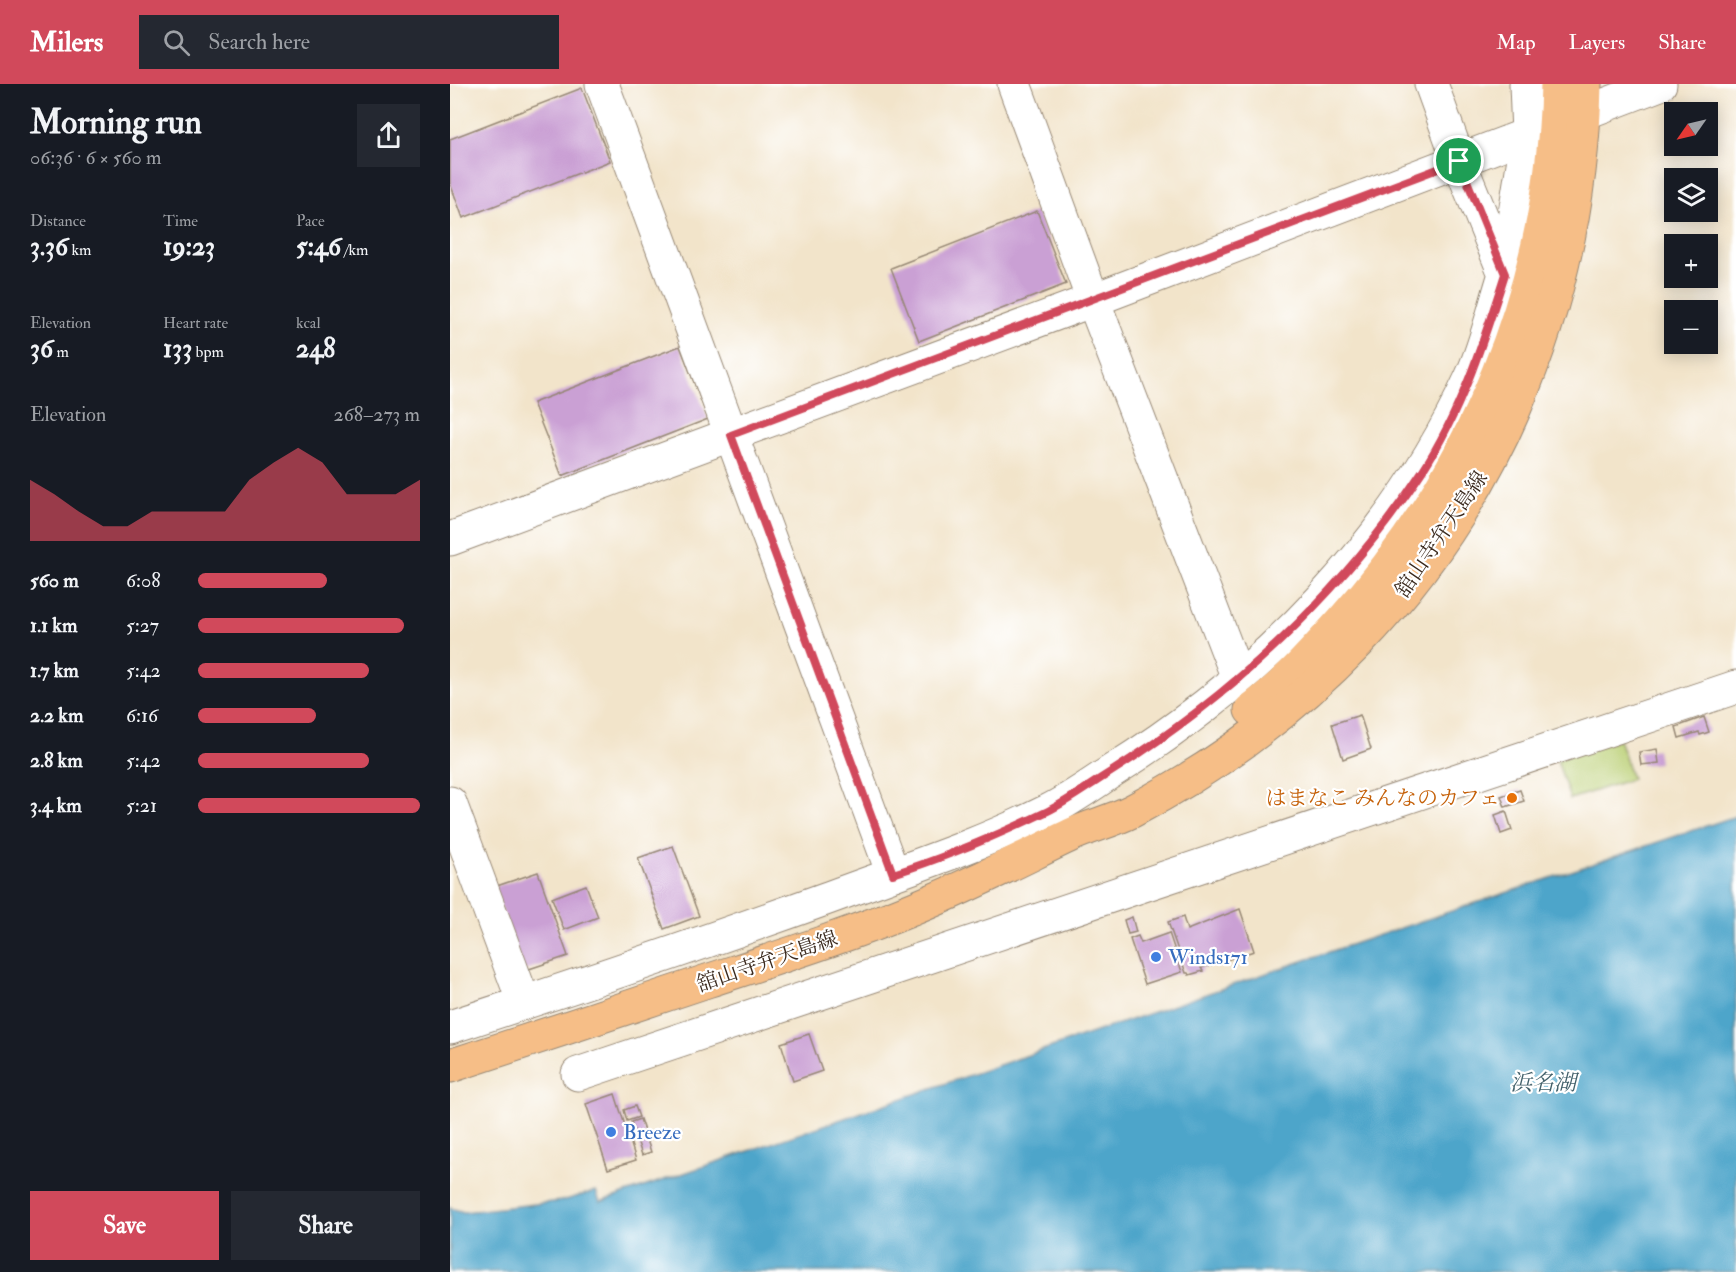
<!DOCTYPE html>
<html lang="en">
<head>
<meta charset="utf-8">
<style>
	:root { --surface:#171b24; --page:#242831; --text:#f1f3f6; --muted:#9ea1a6; --accent:#d1495b }
	body { margin:0; font-family:"IM FELL Double Pica","Noto Serif JP",serif; background:var(--page); color:var(--text); height:100vh; display:flex; flex-direction:column; font-size:22px; white-space:nowrap }
	* { box-sizing:border-box; margin:0 }
	p { font-size:20px; color:var(--muted) }
	.icon { flex:none; width:33px; height:33px; fill:none; stroke:currentColor; stroke-width:2; stroke-linecap:round; stroke-linejoin:round }
	.map { position:relative; flex:1; overflow:hidden }
	.side { display:flex; flex-direction:column; background:var(--surface); width:450px }
	.side>* { flex:none }
	.needle { width:39px; rotate:236deg }
	.fabs { position:absolute; left:1214px; top:18px; display:grid; gap:12px }
	.fabs a { display:grid; place-items:center; width:54px; height:54px; border-radius:0px; background:var(--surface); box-shadow:0 3px 15px #0003; font-size:30px }
	.pin { position:absolute; display:grid; place-items:center; width:51px; height:51px; color:#fff; margin:-26px; border:3px solid #fff; border-radius:50%; box-shadow:0 2px 6px #0007 }
	.round { display:grid; place-items:center; flex:none; width:63px; height:63px; border-radius:0px; background:var(--page) }
	.overview { display:flex; align-items:center; justify-content:space-between; height:102px; padding:0 30px }
	h1 { font-size:33px; font-weight:700; line-height:45px }
	.metrics { display:grid; grid-template-columns:repeat(3,1fr); gap:9px; height:102px; padding:6px 30px }
	.metrics div { display:grid; align-content:center }
	.metrics b { font-size:26px; font-weight:700 }
	.metrics small { font-size:16px; font-weight:400 }
	.metrics p { font-size:16px }
	.chart { height:168px; padding:12px 30px }
	.chart p { display:flex; justify-content:space-between }
	.chart svg { width:100%; height:108px; margin-top:6px; fill:var(--accent); opacity:.7 }
	.button { display:flex; gap:12px; margin-top:auto; padding:12px 30px }
	.button a { flex:1; height:69px; border-radius:0px; background:var(--accent); color:#fff; font-size:24px; font-weight:700; line-height:69px; text-align:center }
	.button a+a { background:var(--page); color:var(--text) }
	ul { padding:0 30px; list-style:none; font-size:20px }
	li { display:grid; grid-template-columns:96px 72px 1fr; align-items:center; height:45px }
	li i { height:15px; border-radius:8px; background:var(--accent) }
	header { display:flex; align-items:center; gap:36px; box-sizing:border-box; height:84px; padding:0 30px; background:var(--accent); color:#fff }
	header strong { font-size:28px }
	nav { display:flex; gap:33px; margin-inline-start:auto; font-size:21px }
	.search { width:420px; height:54px; background:var(--page); display:flex; align-items:center; gap:15px; box-sizing:border-box; padding:0 21px; border-radius:0px; color:var(--muted); font-size:22px }
	main { display:flex; flex:1; min-height:0 }
	.map>svg:first-child { display:block }
	.green { fill:#bacf73; stroke:#7a7c48; stroke-width:1.5 }
	.water { fill:#4da5ca; stroke:#446874; stroke-width:1.5 }
	.building { fill:#caa0d4 }
	.lines { fill:none; stroke-linecap:round; stroke-linejoin:round }
	.minor-casing { stroke:#968774; stroke-width:35 }
	.major-casing { stroke:#968774; stroke-width:35 }
	.minor { stroke:#fff; stroke-width:33 }
	.major { stroke:#f6be87; stroke-width:33 }
	.route-casing { stroke:#fff; stroke-width:12 }
	.route { stroke:#d1495b; stroke-width:8 }
	.food-dot { fill:#e8710a; stroke:#fff; stroke-width:2 }
	.shop-dot { fill:#3f7fe0; stroke:#fff; stroke-width:2 }
	.labels { text-anchor:middle; stroke-width:4.5; stroke-linejoin:round; paint-order:stroke }
	.street-label { font-size:21px; fill:#3b2a1e; stroke:#fff }
	.food-label { font-size:21px; fill:#c56008; stroke:#fff; text-anchor:end }
	.shop-label { font-size:21px; fill:#366cbe; stroke:#fff; text-anchor:start }
	.water-label { font-size:22px; font-style:italic; fill:#43616b; stroke:#fff }
</style>
</head>
<body>
<header>
<strong>Milers</strong>
<div class="search"><svg class="icon" aria-label="search" viewBox="0 0 24 24"><circle cx="10" cy="10" r="6"/><path d="M15 15l6 6"/></svg>Search here</div>
<nav><a>Map</a><a>Layers</a><a>Share</a></nav>
</header>
<main>
<section class="side">
<div class="overview"><div><h1>Morning run</h1><p>06:36 · 6 × 560 m</p></div><a class="round"><svg class="icon" aria-label="share" viewBox="0 0 24 24"><path d="M12 15V3M7 8l5-5 5 5M5 13v7h14v-7"/></svg></a></div>
<div class="metrics">
<div><p>Distance</p><b>3.36<small> km</small></b></div>
<div><p>Time</p><b>19:23</b></div>
<div><p>Pace</p><b>5:46<small> /km</small></b></div>
</div>
<div class="metrics">
<div><p>Elevation</p><b>36<small> m</small></b></div>
<div><p>Heart rate</p><b>133<small> bpm</small></b></div>
<div><p>kcal</p><b>248</b></div>
</div>
<div class="chart"><p><span>Elevation</span>268–273 m</p>
<svg viewBox="0 0 160 44" preserveAspectRatio="none"><path d="M0 44V19L10 25L20 32L30 38L40 38L50 32L60 32L70 32L80 32L90 19L100 12L110 6L120 12L130 25L140 25L150 25L160 19V44z"/></svg>
</div>
<ul>
<li><b>560 m</b>6:08<i style="width:58%"></i></li>
<li><b>1.1 km</b>5:27<i style="width:93%"></i></li>
<li><b>1.7 km</b>5:42<i style="width:77%"></i></li>
<li><b>2.2 km</b>6:16<i style="width:53%"></i></li>
<li><b>2.8 km</b>5:42<i style="width:77%"></i></li>
<li><b>3.4 km</b>5:21<i style="width:100%"></i></li>
</ul>
<div class="button"><a>Save</a><a>Share</a></div>
</section>
<div class="map">
<svg width="1286" height="1188" viewBox="0 0 1286 1188">
	<rect width="100%" height="100%" fill="#fff"/>
	<filter id="ink" filterUnits="userSpaceOnUse"><feTurbulence type="fractalNoise" baseFrequency=".0167" numOctaves="2"/><feDisplacementMap in="SourceGraphic" scale="12" xChannelSelector="R" yChannelSelector="G"/><feConvolveMatrix kernelMatrix="1 2 1 2 8 2 1 2 1" color-interpolation-filters="sRGB"/></filter>
	<filter id="wash" filterUnits="userSpaceOnUse"><feTurbulence type="fractalNoise" baseFrequency=".008" numOctaves="4" result="noise"/><feDisplacementMap in="SourceGraphic" scale="24" xChannelSelector="R" yChannelSelector="G"/><feGaussianBlur stdDeviation="1.35" result="paint"/><feColorMatrix in="noise" values="0 0 0 0 0 0 0 0 0 0 0 0 0 0 0 0 0 1.4 0 .05"/><feComposite in="paint" operator="in"/></filter>
	<g filter="url(#wash)">
		<rect width="100%" height="100%" fill="#f2e4ca"/>
		<!-- green -->
		<path class="green" d="M1169,655L1182,695L1120,715L1107,676Z"/>
		<!-- water -->
		<path class="water" d="M1286,732V1188H0V1124L14,1128L112,1117L146,1107L150,1118L864,873Z"/>
		<g id="blocks">
			<!-- building -->
			<g class="building">
				<path d="M132,4L160,77L13,134L0,99V55Z"/>
				<path d="M587,127L616,200L469,257L441,184Z"/>
				<path d="M230,262L258,335L112,392L83,319Z"/>
				<path d="M910,631L921,665L893,675L882,640Z"/>
				<path d="M1254,633L1259,648L1250,651L1249,648L1229,654L1226,643Z"/>
				<path d="M1207,665L1209,679L1191,681L1189,668Z"/>
				<path d="M1070,706L1074,717L1055,723L1051,712Z"/>
				<path d="M1056,727L1062,746L1051,750L1045,731Z"/>
				<path d="M223,762L249,832L214,845L188,774Z"/>
				<path d="M88,788L118,872L73,887L44,803Z"/>
				<path d="M136,801L148,833L114,846L102,814Z"/>
				<path d="M790,825L804,867L751,884L753,887L739,891L738,889H736L718,838L733,833L737,846Z"/>
				<path d="M682,833L686,848L678,850L674,836Z"/>
				<path d="M719,849L732,888L695,900L680,855L688,852L691,859Z"/>
				<path d="M359,950L372,987L343,997L331,959Z"/>
				<path d="M165,1010L186,1076L158,1085L136,1020Z"/>
				<path d="M185,1022L189,1033L177,1037L174,1026Z"/>
				<path d="M190,1035L201,1068L192,1071L181,1038Z"/>
			</g>
		</g>
	</g>
	<g filter="url(#ink)">
		<use href="#blocks" fill-opacity="0" stroke="#968774" stroke-width="1.5"/>
		<g class="lines">
			<!-- minor casing -->
			<g class="minor-casing">
				<g id="minor">
					<path d="M152,0L443,790"/>
					<path d="M564,0L643,216L788,594"/>
					<path d="M1055,190L1078,50L1076,0"/>
					<path d="M0,455L643,216L1210,0"/>
					<path d="M0,719L74,919"/>
					<path d="M0,943C126,902 251,860 375,815C450,787 526,763 598,727C620,716 641,701 662,687C814,592 945,458 1021,294C1036,262 1044,224 1055,190L1009,77L981,0"/>
					<path d="M128,990L1286,603"/>
				</g>
			</g>
			<!-- major casing -->
			<g class="major-casing">
				<g id="major">
					<path d="M801,626C835,601 864,568 892,537C1026,388 1103,201 1107,0"/>
					<path d="M0,982C86,954 171,926 257,897C327,874 397,852 465,824C519,802 569,776 621,751C641,742 662,737 682,727C852,638 987,502 1064,326C1109,222 1133,113 1135,0"/>
				</g>
			</g>
			<!-- minor -->
			<use href="#minor" class="minor"/>
			<!-- major -->
			<use href="#major" class="major"/>
		</g>
	</g>
	<g class="lines" filter="url(#ink)">
		<!-- route casing -->
		<g class="route-casing">
			<path id="route" d="M1009,77L1055,190C1033,258 1012,326 973,386C892,510 781,613 656,691C637,703 618,717 598,727C548,751 496,773 443,790L281,351Z"/>
		</g>
		<!-- route -->
		<use href="#route" class="route"/>
	</g>
	<!-- markers -->
	<circle class="food-dot" cx="1062" cy="714" r="6"/>
	<g class="shop-dot">
		<circle cx="706" cy="873" r="6"/>
		<circle cx="161" cy="1048" r="6"/>
	</g>
	<g class="labels">
		<!-- street labels -->
		<g class="street-label">
			<text transform="translate(991 450) rotate(-56)" y="7">舘山寺弁天島線</text>
			<text transform="translate(317 877) rotate(-19)" y="7">舘山寺弁天島線</text>
		</g>
		<!-- food labels -->
		<g class="food-label">
			<text x="1050" y="721">はまなこ みんなのカフェ</text>
		</g>
		<!-- shop labels -->
		<g class="shop-label">
			<text x="718" y="880">Winds171</text>
			<text x="173" y="1055">Breeze</text>
		</g>
		<!-- water labels -->
		<g class="water-label">
			<text x="1093" y="1006">浜名湖</text>
		</g>
	</g>
</svg>
<div class="fabs">
<a><svg class="needle" viewBox="-14 -14 28 28"><path d="M0-13l5 13h-10z" fill="#e53935"/><path d="M0 13l5-13h-10z" fill="#9ea1a6"/></svg></a>
<a><svg class="icon" aria-label="layers" viewBox="0 0 24 24"><path d="M12 4l9 5-9 5-9-5zM3 14l9 5 9-5"/></svg></a>
<a>+</a>
<a>−</a>
</div>
<div class="pin" style="left:1009px;top:77px;background:#1e9e55"><svg class="icon" aria-label="arrive" viewBox="0 0 24 24"><path d="M6 21V4h12l-3 4 3 4H6"/></svg></div>
</div>
</main>
</body>
</html>
